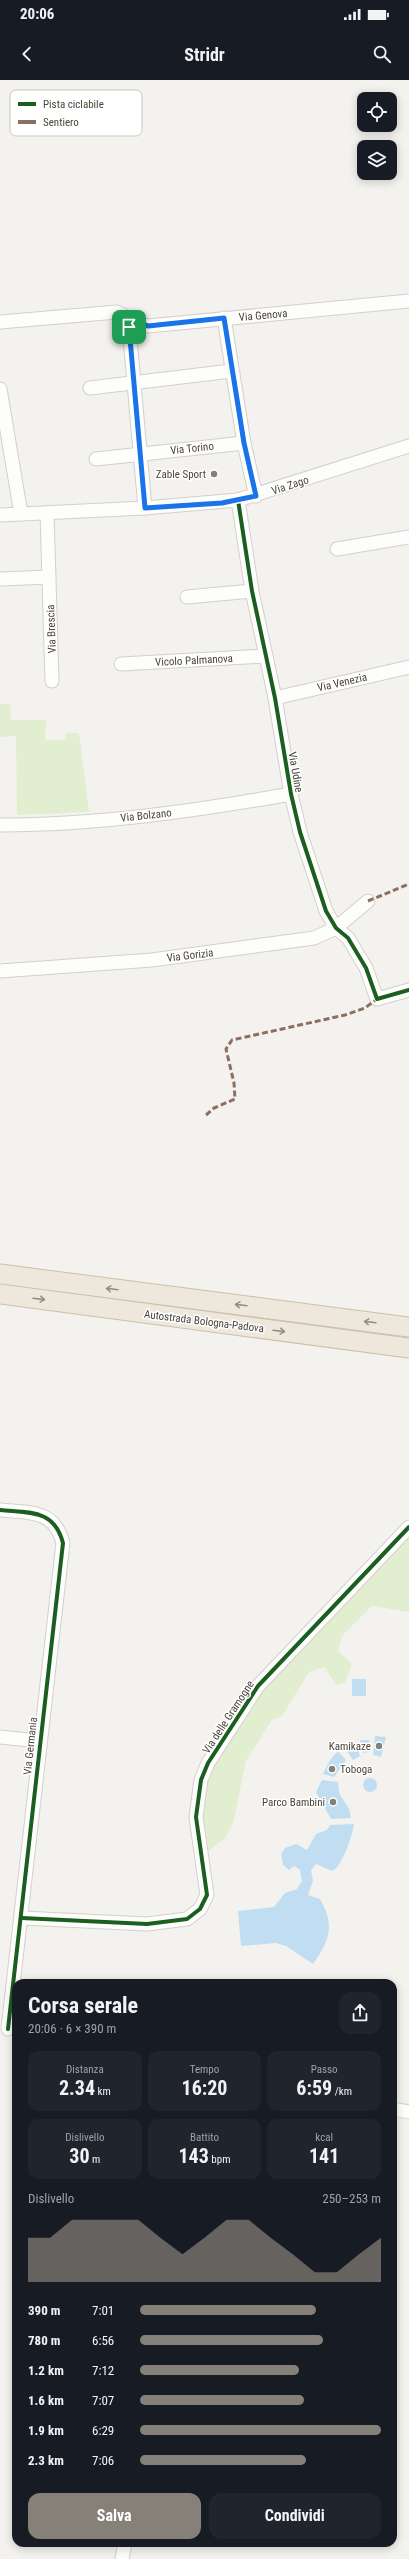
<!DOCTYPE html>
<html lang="it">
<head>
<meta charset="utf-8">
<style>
	:root { --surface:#171b24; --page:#20242c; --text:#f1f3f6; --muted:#9ea1a6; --accent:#868178 }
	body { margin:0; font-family:"Roboto Condensed",sans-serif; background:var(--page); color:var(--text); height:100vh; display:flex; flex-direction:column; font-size:15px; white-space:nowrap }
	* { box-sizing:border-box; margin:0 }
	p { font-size:13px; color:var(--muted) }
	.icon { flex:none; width:22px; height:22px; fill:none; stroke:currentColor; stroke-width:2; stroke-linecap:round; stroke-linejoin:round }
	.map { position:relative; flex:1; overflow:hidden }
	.side { position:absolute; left:12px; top:1899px; width:385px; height:568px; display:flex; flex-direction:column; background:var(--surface); border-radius:12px; box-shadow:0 2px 10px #0003 }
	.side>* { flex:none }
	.controls { position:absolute; left:357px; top:12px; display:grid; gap:8px }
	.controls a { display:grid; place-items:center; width:40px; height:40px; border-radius:8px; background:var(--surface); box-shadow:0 2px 10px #0003; font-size:20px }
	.pin { position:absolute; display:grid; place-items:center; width:34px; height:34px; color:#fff; margin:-17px; border-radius:8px; box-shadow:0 2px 6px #0006 }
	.round { display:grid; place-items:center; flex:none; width:42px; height:42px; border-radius:12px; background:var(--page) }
	.headline { display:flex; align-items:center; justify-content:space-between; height:68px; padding:0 16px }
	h1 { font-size:22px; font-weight:700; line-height:30px }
	.stats { display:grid; grid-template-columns:repeat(3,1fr); gap:6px; height:68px; padding:4px 16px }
	.stats div { display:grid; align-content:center; border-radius:10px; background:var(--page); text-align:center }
	.stats b { font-size:20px; font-weight:700 }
	.stats small { font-size:11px; font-weight:400 }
	.stats p { font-size:11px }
	.chart { height:112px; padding:8px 16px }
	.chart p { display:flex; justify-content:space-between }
	.chart svg { width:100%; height:72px; margin-top:4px; fill:var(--accent); opacity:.7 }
	.action { display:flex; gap:8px; margin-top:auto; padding:8px 16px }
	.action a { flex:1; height:46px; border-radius:12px; background:var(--accent); color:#fff; font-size:16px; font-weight:700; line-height:46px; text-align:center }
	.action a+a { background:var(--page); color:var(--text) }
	ul { padding:0 16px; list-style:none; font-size:13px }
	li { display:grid; grid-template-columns:64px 48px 1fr; align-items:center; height:30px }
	li i { height:10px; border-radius:5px; background:var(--accent) }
	.status { display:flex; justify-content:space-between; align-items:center; height:28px; padding:0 20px; background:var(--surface); direction:ltr }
	.status svg { height:11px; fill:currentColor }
	header { display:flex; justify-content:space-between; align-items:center; height:52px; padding:0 16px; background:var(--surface); font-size:18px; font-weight:700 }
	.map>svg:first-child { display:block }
	.green { fill:#e1eecf }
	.water { fill:#c0ddf1 }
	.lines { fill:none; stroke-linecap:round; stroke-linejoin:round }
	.minor-casing { stroke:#d2d0cb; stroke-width:15 }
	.highway-casing { stroke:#ccbfa9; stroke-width:21 }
	.minor { stroke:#fdfdfc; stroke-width:13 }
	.highway { stroke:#ede8db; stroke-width:19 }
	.quiet { stroke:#8d6e63; stroke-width:3; stroke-dasharray:6 3; stroke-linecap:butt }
	.cycleway-casing { stroke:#fff; stroke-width:6 }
	.cycleway { stroke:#1b5e20; stroke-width:4 }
	.oneway { stroke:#948e82 }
	.route-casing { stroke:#fff; stroke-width:8 }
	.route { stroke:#1a73e8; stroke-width:5 }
	.poi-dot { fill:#868178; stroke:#fff; stroke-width:1.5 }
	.labels { text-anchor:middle; stroke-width:3; stroke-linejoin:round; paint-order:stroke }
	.street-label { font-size:11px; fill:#4b4439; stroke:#fff }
	.poi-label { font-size:11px; fill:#4b4439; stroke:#fff; text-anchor:end }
	.key { fill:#fff; stroke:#c9c7c4; stroke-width:1 }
	.key-label { font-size:11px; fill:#4b4439 }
</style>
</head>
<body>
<div class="status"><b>20:06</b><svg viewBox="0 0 49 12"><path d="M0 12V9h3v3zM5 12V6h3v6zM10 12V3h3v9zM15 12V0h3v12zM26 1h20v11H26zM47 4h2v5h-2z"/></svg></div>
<header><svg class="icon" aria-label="back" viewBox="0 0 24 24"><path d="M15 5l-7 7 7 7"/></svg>Stridr<svg class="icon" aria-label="search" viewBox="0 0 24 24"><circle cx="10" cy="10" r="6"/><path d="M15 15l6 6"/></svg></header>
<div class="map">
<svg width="409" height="2479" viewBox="0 0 409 2479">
	<rect width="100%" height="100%" fill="#f4f2ee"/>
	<!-- green -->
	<g class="green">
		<path d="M0,624H10L11,640H46L45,660H65L67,653H79L89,732L17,735L16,656L0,657Z"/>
		<path d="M409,1450V1532L372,1526L342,1556L338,1571L352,1584L345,1603L336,1605L325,1587L309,1592L282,1636L272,1640L246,1681L233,1743L225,1758L206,1773L200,1736L204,1702L259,1606Z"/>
	</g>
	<!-- water -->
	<g class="water">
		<rect x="352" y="1599" width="14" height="17"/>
		<path d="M375,1656L386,1657L381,1677L373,1675Z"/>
		<path d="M360,1660H369V1672L363,1673Z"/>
		<path d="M356,1662L360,1676L353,1680L345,1668Z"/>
		<path d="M338,1671L346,1680L334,1697L323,1694L330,1680Z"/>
		<circle cx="370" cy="1705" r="7"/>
		<path d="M322,1700L338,1702L339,1713L349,1729L351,1738L331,1739L316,1712Z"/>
		<path d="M354,1744C353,1754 341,1789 332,1791L316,1784L311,1790L313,1801L308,1815L320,1819C335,1844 330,1861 313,1884L286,1866L276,1863L241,1866L238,1831L274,1827L285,1813L297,1809L302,1801L300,1790L294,1786L289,1790L283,1785L281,1774L285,1768L296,1764L307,1770L316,1754L327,1750L330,1745Z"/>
	</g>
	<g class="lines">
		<!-- minor casing -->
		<g class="minor-casing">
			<g id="minor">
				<path d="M224,238L244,363L256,416"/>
				<path d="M132,239L129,247L145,428"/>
				<path d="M0,242L117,232L139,244L148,246L409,221"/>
				<path d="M90,308L231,291"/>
				<path d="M0,309L21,434"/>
				<path d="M96,379L244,363"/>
				<path d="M238,420L252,511L275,618L291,714L300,752L326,831L336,848L348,858L366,888L377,919L409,910"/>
				<path d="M47,433L52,601"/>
				<path d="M0,435L145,428L238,420L409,366"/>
				<path d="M337,469L409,457"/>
				<path d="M1,499L49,497"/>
				<path d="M187,517L252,511"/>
				<path d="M121,584L266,576"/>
				<path d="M275,618L409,587"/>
				<path d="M0,745C97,745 195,731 291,714"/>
				<path d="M0,891L152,880L314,858L336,848L368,821"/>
				<path d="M0,1430C30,1433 54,1429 63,1463L8,1949"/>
				<path d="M0,1657L39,1661"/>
				<path d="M22,1838L147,1844L187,1839L200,1829L207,1815L196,1737L201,1700L208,1683L258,1606L409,1447"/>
				<path d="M393,2029L409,2032"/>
				<path d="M122,2479L125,2463"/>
			</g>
		</g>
		<!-- highway casing -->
		<g class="highway-casing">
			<g id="highway">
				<path d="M0,1194L409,1247"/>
				<path d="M0,1214L409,1268"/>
			</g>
		</g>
		<!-- minor -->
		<use href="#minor" class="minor"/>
		<!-- highway -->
		<use href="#highway" class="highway"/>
		<!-- quiet -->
		<g class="quiet">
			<path d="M368,821L409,804"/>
			<path d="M206,1035L214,1028L235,1019L234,1003L226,969L232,960L345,935L365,928L377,919"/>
		</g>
		<!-- cycleway casing -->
		<g class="cycleway-casing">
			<g id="cycleway">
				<path d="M238,420L252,511L275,618L291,714L300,752L326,831L336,848L348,858L366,888L377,919L409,910"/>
				<path d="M0,1430C30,1433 54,1429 63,1463L8,1949"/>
				<path d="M22,1838L147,1844L187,1839L200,1829L207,1815L196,1737L201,1700L208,1683L258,1606L409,1447"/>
			</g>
		</g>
		<!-- cycleway -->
		<use href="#cycleway" class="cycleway"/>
	</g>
	<!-- one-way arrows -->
	<defs><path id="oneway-shaft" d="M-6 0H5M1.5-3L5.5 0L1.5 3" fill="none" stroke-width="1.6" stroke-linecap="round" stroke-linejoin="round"/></defs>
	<g class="oneway">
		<use href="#oneway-shaft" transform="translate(112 1209) rotate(-173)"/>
		<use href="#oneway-shaft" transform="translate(39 1219) rotate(7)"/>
		<use href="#oneway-shaft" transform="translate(241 1225) rotate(-173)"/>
		<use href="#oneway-shaft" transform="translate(370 1242) rotate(-173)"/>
		<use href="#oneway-shaft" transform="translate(279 1251) rotate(7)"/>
	</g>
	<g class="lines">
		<!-- route casing -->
		<g class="route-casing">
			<path id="route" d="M224,238L244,363L256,416L222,423L145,428L129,247L132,239L148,246Z"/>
		</g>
		<!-- route -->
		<use href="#route" class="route"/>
	</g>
	<!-- markers -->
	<g class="poi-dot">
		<circle cx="214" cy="394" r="4"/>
		<circle cx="379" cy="1666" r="4"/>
		<circle cx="332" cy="1689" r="4"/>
		<circle cx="333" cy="1722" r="4"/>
	</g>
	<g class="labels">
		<!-- street labels -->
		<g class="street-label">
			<text transform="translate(263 235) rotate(-5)" y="4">Via Genova</text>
			<text transform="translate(192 368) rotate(-6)" y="4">Via Torino</text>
			<text transform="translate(290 405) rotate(-18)" y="4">Via Zago</text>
			<text transform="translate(51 549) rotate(-92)" y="4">Via Brescia</text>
			<text transform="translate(194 580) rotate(-3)" y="4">Vicolo Palmanova</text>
			<text transform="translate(342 602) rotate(-13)" y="4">Via Venezia</text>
			<text transform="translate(296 692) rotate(80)" y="4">Via Udine</text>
			<text transform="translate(146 735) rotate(-6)" y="4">Via Bolzano</text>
			<text transform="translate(190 875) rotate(-7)" y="4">Via Gorizia</text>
			<text transform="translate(204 1241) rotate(7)" y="4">Autostrada Bologna-Padova</text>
			<text transform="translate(228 1637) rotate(-57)" y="4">Via delle Gramogne</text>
			<text transform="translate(30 1666) rotate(-84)" y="4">Via Germania</text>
		</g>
		<!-- poi labels -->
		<g class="poi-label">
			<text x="206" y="398">Zable Sport</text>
			<text x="371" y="1670">Kamikaze</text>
			<text x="340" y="1693" text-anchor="start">Toboga</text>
			<text x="325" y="1726">Parco Bambini</text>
		</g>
	</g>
	<!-- legend -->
	<rect x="10" y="10" width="132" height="46" rx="6" class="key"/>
	<rect x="18" y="22" width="18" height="4" fill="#1b5e20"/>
	<rect x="18" y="40" width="18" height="4" fill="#8d6e63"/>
	<g class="key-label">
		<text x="43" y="28">Pista ciclabile</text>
		<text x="43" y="46">Sentiero</text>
	</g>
</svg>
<div class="controls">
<a><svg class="icon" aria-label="locate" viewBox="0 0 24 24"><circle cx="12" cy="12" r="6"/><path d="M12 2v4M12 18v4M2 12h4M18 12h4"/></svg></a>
<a><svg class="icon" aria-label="layers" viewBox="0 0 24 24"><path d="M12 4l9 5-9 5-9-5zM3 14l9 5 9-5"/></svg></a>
</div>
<div class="pin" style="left:129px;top:247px;background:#1e9e55"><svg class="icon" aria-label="arrive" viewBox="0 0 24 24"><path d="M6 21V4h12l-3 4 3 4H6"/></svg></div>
<section class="side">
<div class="headline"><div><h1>Corsa serale</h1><p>20:06 · 6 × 390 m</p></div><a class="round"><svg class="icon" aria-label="share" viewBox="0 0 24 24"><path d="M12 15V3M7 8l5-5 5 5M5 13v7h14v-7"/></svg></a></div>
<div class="stats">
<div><p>Distanza</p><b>2.34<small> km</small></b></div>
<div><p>Tempo</p><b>16:20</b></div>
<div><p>Passo</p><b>6:59<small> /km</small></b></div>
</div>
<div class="stats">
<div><p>Dislivello</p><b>30<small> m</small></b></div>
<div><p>Battito</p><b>143<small> bpm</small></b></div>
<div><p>kcal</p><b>141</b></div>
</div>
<div class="chart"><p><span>Dislivello</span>250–253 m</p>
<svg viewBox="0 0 160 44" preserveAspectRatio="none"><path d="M0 44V17L10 17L20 6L30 6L40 6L50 6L60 17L70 27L80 17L90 6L100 6L110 17L120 27L130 38L140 38L150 27L160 17V44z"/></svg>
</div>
<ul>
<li><b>390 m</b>7:01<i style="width:73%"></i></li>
<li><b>780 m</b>6:56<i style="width:76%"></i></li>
<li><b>1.2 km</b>7:12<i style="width:66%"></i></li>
<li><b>1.6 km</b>7:07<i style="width:68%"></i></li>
<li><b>1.9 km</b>6:29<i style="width:100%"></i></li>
<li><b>2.3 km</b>7:06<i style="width:69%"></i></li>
</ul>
<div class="action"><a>Salva</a><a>Condividi</a></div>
</section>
</div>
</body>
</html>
